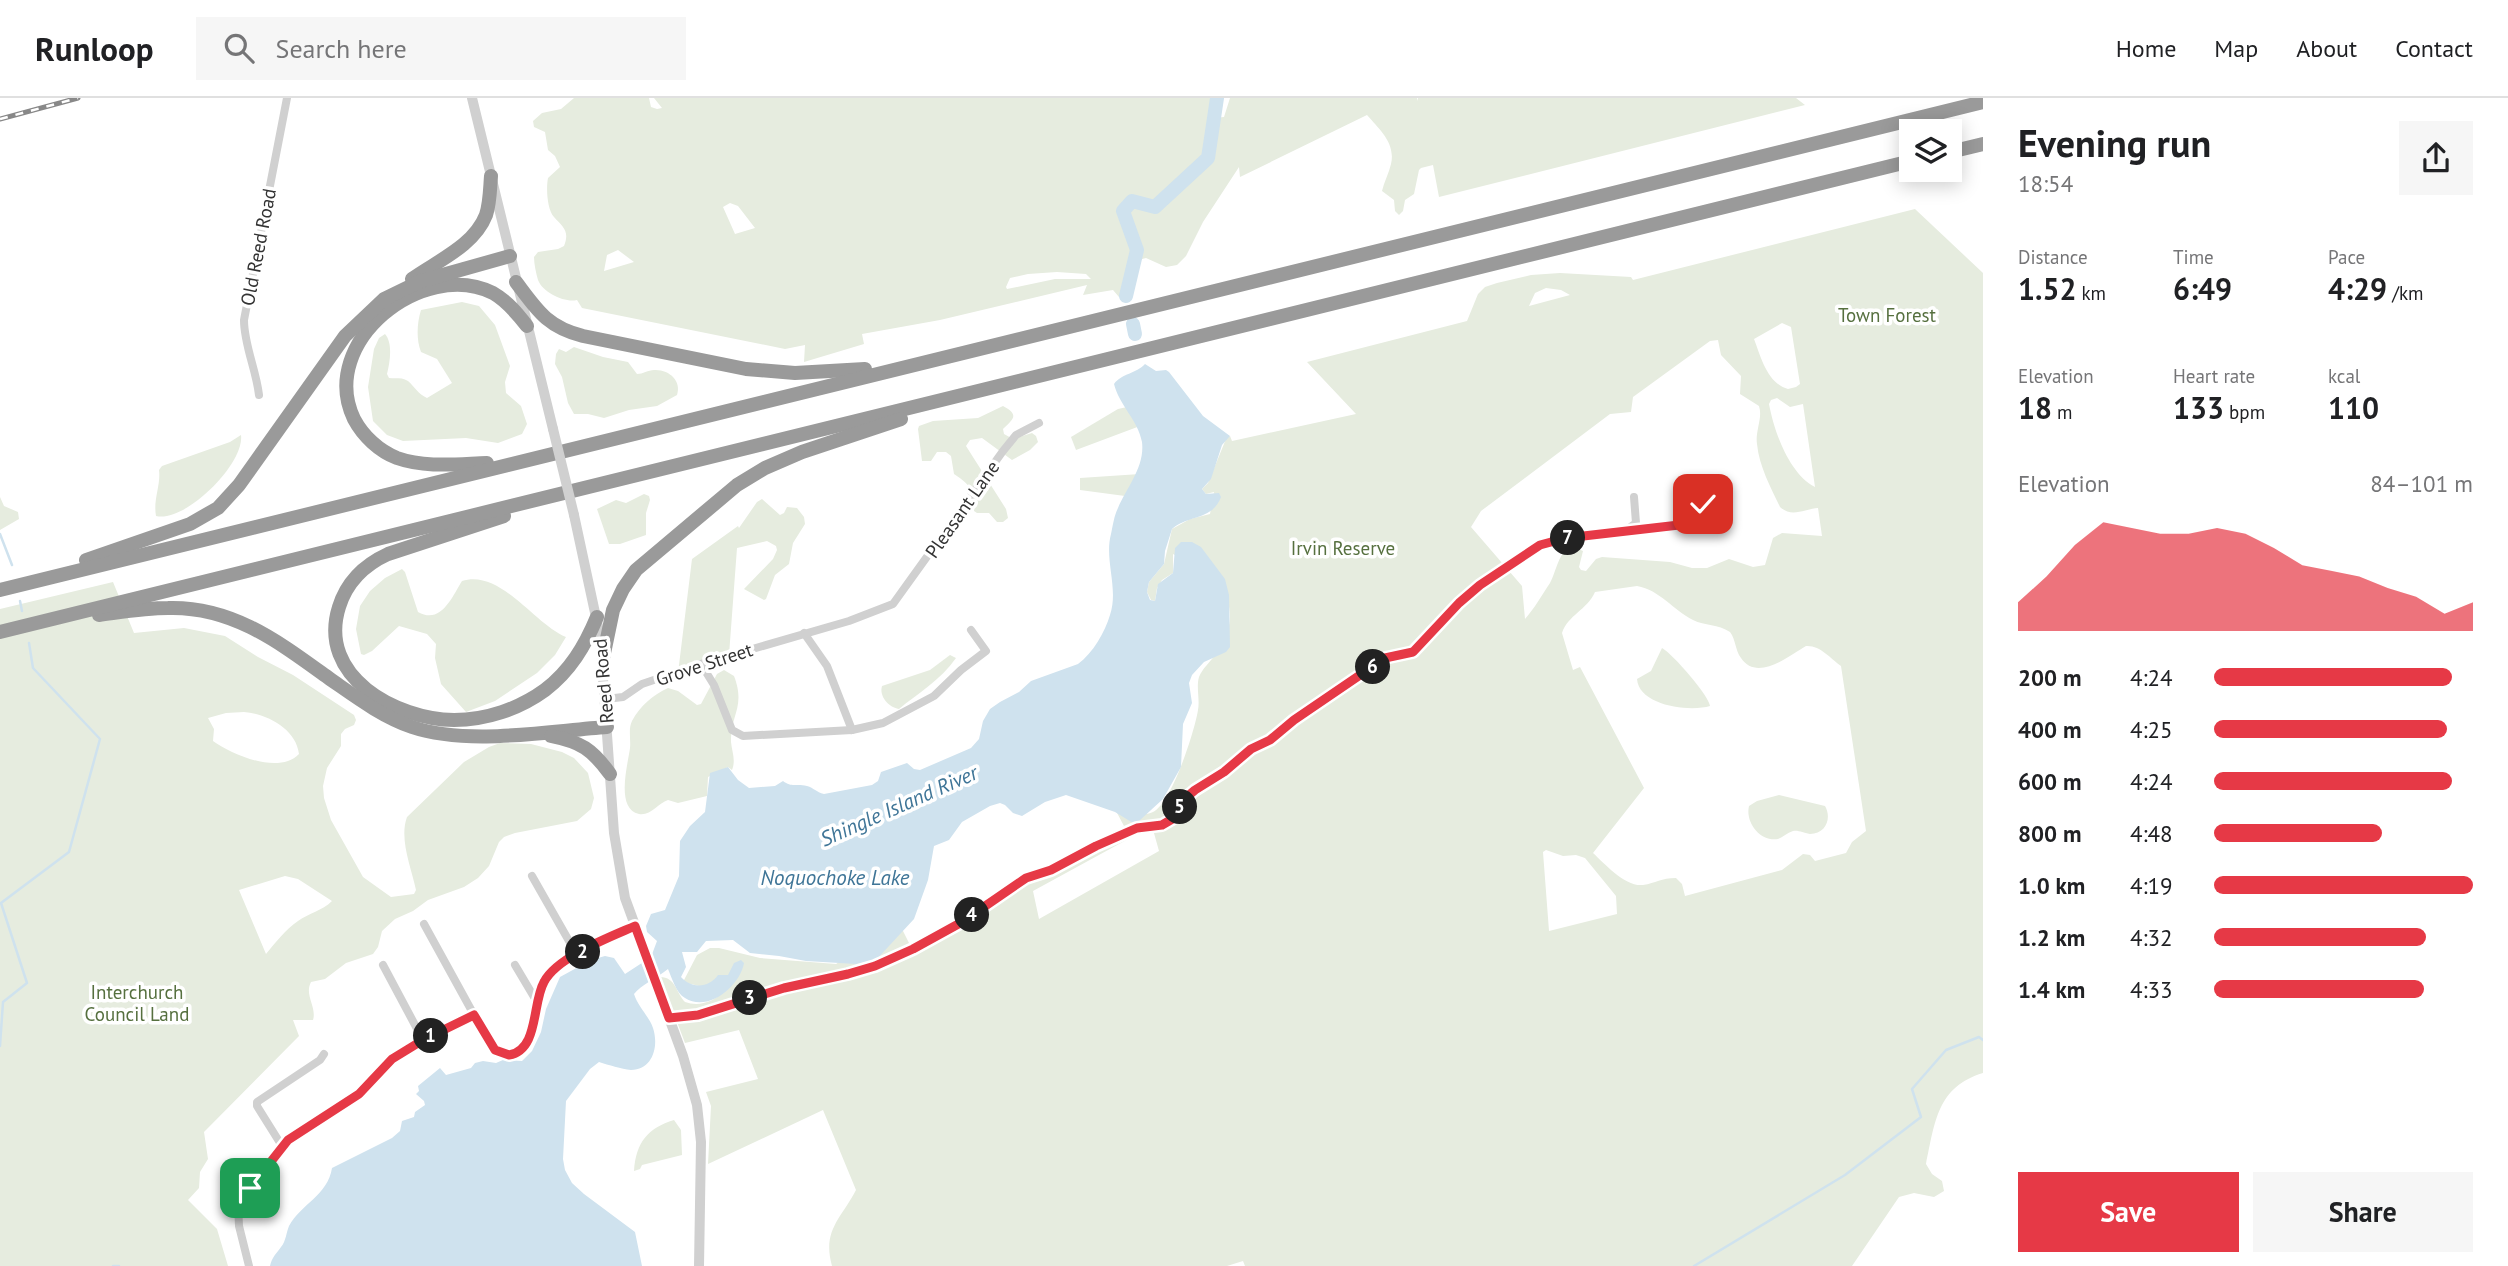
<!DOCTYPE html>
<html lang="en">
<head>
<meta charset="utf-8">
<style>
	:root { --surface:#fff; --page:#f6f6f6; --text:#202124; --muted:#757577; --line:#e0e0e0; --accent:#e63946 }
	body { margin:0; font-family:"PT Sans",sans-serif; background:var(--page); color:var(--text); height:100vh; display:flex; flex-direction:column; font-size:26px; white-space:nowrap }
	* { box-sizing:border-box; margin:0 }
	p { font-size:23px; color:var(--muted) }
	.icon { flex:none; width:38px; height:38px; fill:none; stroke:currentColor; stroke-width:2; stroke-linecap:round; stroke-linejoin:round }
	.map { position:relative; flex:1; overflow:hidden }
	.panel { display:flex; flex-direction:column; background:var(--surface); width:525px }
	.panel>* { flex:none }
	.buttons { position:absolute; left:1899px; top:21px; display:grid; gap:14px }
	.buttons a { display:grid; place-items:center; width:63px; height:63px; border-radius:0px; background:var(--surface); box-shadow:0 4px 18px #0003; font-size:35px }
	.pin { position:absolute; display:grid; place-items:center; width:60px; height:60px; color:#fff; margin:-30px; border-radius:14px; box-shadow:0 4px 10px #0006 }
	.km { position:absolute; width:35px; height:35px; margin:-18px; border-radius:50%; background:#222; color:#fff; font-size:19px; line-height:35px; text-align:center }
	.round { display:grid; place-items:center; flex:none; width:74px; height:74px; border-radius:0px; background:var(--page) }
	.headline { display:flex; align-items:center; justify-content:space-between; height:119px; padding:0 35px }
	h1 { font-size:38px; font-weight:700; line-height:52px }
	.figures { display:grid; grid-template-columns:repeat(3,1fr); gap:10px; height:119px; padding:7px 35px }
	.figures div { display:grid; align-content:center }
	.figures b { font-size:30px; font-weight:700 }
	.figures small { font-size:19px; font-weight:400 }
	.figures p { font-size:19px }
	.chart { height:196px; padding:14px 35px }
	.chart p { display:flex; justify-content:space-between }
	.chart svg { width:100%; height:126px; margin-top:7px; fill:var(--accent); opacity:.7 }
	.button { display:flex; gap:14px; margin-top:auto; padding:14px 35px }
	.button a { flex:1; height:80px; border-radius:0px; background:var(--accent); color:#fff; font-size:28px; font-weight:700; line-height:80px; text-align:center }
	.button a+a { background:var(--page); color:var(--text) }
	ul { padding:0 35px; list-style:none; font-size:23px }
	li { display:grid; grid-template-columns:112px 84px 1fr; align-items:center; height:52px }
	li i { height:18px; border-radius:9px; background:var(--accent) }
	header { display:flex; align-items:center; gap:42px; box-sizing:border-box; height:98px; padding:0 35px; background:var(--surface); border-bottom:2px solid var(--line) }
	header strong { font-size:33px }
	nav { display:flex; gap:38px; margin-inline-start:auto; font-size:24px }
	.search { width:490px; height:63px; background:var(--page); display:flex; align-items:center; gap:18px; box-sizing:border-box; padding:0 24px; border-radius:0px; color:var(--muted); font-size:26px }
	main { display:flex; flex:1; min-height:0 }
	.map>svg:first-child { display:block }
	.green { fill:#e6ecdf; fill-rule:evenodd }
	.water { fill:#cfe2ee }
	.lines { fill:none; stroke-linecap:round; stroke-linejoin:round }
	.stream { stroke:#cfe2ee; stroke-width:2.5 }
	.river { stroke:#cfe2ee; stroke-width:14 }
	.minor { stroke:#d0d0d0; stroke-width:8 }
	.tertiary { stroke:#d0d0d0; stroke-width:10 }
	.motorway { stroke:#9a9a9a; stroke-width:14 }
	.rail-casing { stroke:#888; stroke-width:5 }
	.rail { stroke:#fff; stroke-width:2.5; stroke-dasharray:8; stroke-linecap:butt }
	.tertiary-bridge { stroke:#d0d0d0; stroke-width:10 }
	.route-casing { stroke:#fff; stroke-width:14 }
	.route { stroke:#e63946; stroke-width:9 }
	.labels { text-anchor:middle; stroke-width:7; stroke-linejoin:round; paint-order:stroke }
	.street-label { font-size:19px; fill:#333; stroke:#fff }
	.park-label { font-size:19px; fill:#56703f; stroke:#fff }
	.water-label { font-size:21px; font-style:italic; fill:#3f7597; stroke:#fff }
</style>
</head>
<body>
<header>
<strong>Runloop</strong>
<div class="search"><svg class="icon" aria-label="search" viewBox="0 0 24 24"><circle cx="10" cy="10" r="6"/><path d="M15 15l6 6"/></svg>Search here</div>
<nav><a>Home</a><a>Map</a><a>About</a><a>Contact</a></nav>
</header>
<main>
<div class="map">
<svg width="1983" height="1168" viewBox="0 0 1983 1168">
	<rect width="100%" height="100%" fill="#fff"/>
	<!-- green -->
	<g class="green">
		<path d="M574,0H649L651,9L657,11L662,10L654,0H1210L1213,20L1224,19L1230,0H1417L1418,3V0H1796L1805,7L1439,99L1433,67L1421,70L1419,72L1414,96L1405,102L1403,113L1399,117L1395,113L1394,102L1382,93C1384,84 1389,75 1391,66C1396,45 1379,31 1367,17L1240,79L1239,69L1203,124L1186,158L1177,167L1166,169L1146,160L1138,162C1131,174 1134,189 1125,199H1119L1113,192L1083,197L1087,187L940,222L862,236L864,246L804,264L805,247L785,251L582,210L577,202C565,205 543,195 538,182C536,175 534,166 534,159L538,154L558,151L564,148C570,133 563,129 554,119C547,111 546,90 548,80L560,69L555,58L548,52L545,34L534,29L533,23L542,15L561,11ZM730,105L738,108L755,130L735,136L723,109ZM618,152L634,164L604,173L607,157ZM1057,174L1086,176L1091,181H1055L1007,191L1006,189L1010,180L1028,176Z"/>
		<path d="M1915,111L1983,175V975C1937,989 1935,1024 1926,1066L1932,1076L1942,1083L1944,1093L1934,1099L1914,1095L1899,1099L1852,1168H1245L1243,1163L1227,1168H832C822,1132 841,1121 856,1092L823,1012L708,1066L711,1008L706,994L758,981L739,932L685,945L660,879C676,879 676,895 685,904C699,909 713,904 723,894L683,884L697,857L710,850H719L760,860L836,866L899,825L910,847L1124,728L1116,713C1127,714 1143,719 1153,714C1172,705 1195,632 1198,612C1200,601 1196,589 1199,579C1202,571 1210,564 1215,557C1234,532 1232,515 1224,486L1173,456V475L1162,482L1157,490L1155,503L1151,502L1147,494L1149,484L1164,466L1172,431L1190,421L1210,416L1214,394L1206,396L1202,391L1208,385L1226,341L1230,338L1232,343L1356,316L1307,264L1467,223L1478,196L1485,189L1497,185L1531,177L1560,175L1631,179L1633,182ZM1546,190L1561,192L1570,197L1529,208L1535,195ZM1782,225L1791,229L1800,286L1796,289L1788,291C1767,285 1761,259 1754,241ZM1718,242L1721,257L1741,278L1740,296L1759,308C1763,320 1755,333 1757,346C1759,368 1771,390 1780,409C1792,420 1804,411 1818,410L1822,438L1782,435L1773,440L1765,467L1753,469L1729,461L1707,470H1692L1670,464L1602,459L1596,461L1586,473L1581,472L1579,469L1583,453L1572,448C1558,454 1557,472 1550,485C1542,497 1534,511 1525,521L1522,488L1471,429L1481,413L1610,316L1631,314L1633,299L1710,243ZM1777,300L1790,309L1803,306L1815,389C1789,376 1774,333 1769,306L1771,302ZM1637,488C1660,492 1673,512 1693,522C1705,528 1718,526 1730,534C1736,542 1735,552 1741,560C1757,584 1789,558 1806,548C1820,547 1830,560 1841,568L1866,733L1852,744L1846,755L1815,763L1810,757L1803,756L1782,772L1685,798L1682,786L1676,780C1661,780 1656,785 1643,787C1625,789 1605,766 1593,755L1644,690L1580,569L1573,572L1562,535C1568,517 1587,512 1595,494ZM1152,728L1159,753L1039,821L1033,793ZM1546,752L1563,758L1576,757L1585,760L1616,798L1617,816L1549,833L1543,754Z"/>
		<path d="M462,204L479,208L495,227L510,268L505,284L506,295L521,308L527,326L522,336L498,345L466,340L403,343L387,337L373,323L368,289L374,251L379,240L385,236C393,245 390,264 387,276L389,280C395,281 402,279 408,283C415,289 418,296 427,300L452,285L437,261L421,254C416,241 417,225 421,212Z"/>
		<path d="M574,249L603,259L628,264L637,276C643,276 648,272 654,272C669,271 682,283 677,297L657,308L629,312L604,320L588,316H574L568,305L562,279L555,266L556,256L559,251L566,254Z"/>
		<path d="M1003,308C1020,317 1013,321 1003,331L1004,336L1013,341L1032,335L1036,338L1038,344L1030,352L1012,362L982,340L970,342L966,348L1006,411L1008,420L1003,424H997L989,415H977L974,413C972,391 973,389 954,376L951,358L946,354H937L931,363H922L918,331L919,328L933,323L978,320Z"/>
		<path d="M1127,309L1148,325L1076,352L1071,339L1118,311Z"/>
		<path d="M241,337C245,366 185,425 156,418C153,402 161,387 159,372L162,368L230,344Z"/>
		<path d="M1140,376L1125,398L1080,392V380Z"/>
		<path d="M644,396L649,398L650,402L646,415V437L620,446H609L597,411L616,402L626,405Z"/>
		<path d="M0,399L4,408L18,414L19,421L0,432Z"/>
		<path d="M762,401L780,417L784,415L787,409L797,410L804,419L805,426L793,445L789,466L775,477L766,501L764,502L744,491L773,461L777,452L776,448L767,443L737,450L729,557L678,575L692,461L738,428L739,430L757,404Z"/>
		<path d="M402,471L405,474L418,514C441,527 452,499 462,483C501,471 534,526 566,539L555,557L537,575L495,603L466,614L441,586L435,560L436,546L427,536L399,528L372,553L364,557L361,556L356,531L360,508L370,493L385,480Z"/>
		<path d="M113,484L134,535L184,530L225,538L258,559L293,577L354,617L356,622L354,627L345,631L341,636V648L327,670L323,688L324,700L331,722L363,779L391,799L414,796L416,792C411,769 399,741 407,719L464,664L489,649L500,645L531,646L562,654L574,660L588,675L594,700L591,711L577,723L515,735L504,739L499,744L489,768L478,780L464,789L428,802L413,813L395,821L382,833L378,849L373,856L346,865L325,881L311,884C304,897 317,909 313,922H293L299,938L204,1034L208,1061L200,1074L199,1090L188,1102L217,1131L228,1168H0V511ZM226,615C232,615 238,614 244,614C267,616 296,631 299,656C279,677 233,657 213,643L214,631L208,620ZM285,778L298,781L332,803C322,813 309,815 298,823C285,832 276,844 266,856L239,792Z"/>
		<path d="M1662,550C1672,555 1710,599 1710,608C1690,614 1639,608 1637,581L1651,573Z"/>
		<path d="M950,557L956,560C941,582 918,595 899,611C888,609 879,598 882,588L930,572Z"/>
		<path d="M724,572L734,578C746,609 730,617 731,644C732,654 736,662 732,672L728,669L708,679L707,698L678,705L668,702C658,705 651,718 639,716C615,711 628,666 630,650C631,642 628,631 632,623C640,608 653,597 668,590L678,593L697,607L701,606L717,576Z"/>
		<path d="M1779,697L1825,708C1832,720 1826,736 1810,736C1803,735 1799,732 1793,733C1787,735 1783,739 1778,741C1760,744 1745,724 1749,708L1757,703Z"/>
		<path d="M674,1022L681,1032L682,1057L642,1067L640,1071L634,1073C636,1044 648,1030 674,1022Z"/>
	</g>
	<!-- water -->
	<path class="water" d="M1145,266L1156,273L1166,272L1169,274L1203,318L1230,338L1222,347L1211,381L1202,391L1206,396L1219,395L1221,399C1213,422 1188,417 1172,431L1165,453L1164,466L1149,484L1147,494L1150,502L1155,503L1158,486L1173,475L1175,450L1181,444H1192L1201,449L1225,481L1229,497L1230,549L1226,554L1204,564L1192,577L1189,585L1192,605L1183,626L1181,669L1163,701L1139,723L1133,725L1115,714L1066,697L1045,704L1022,718L1013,715L1005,707L1000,705L990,708L962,724L949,742L934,748L928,782L914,821L876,862L856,866L806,863L779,858L750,855L733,842L706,843L697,854H682L686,869L681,879C692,891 709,890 718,877H728L734,865L741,862L744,865C740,888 708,915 685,900C676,895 672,880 668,871C657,880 641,887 634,896C638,909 649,918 653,930C659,948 653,972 631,972C621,971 609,967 599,964L590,971L566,1003L563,1061L565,1072L572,1085L584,1096L635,1134L642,1168H270C272,1159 276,1156 281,1149C286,1143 286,1135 289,1128C301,1106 328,1097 332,1070L392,1040L400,1033L402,1023L414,1019L415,1014L425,1007L424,1003L416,996L419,993L418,988L440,970L446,977L471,970L475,965L483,963L496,965L503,962L522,963L532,953L541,934L546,911L560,879L591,862L605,858L614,860L625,876L651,859L657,843L647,834L646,828L651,816L665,812L679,778L680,743L690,728L705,714L710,675L728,669L738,682L749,690L775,688L783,683C792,690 796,685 807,688C814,690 816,694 824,696L872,687L878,683L881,674L907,665L914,671L920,672L971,650L979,641L983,623L990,611L1000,604L1019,594L1031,583L1078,566C1093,555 1105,534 1110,517C1119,490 1104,462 1111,436C1113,427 1114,418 1118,410C1127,389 1145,369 1142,344C1138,322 1119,307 1114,286C1122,275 1136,276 1145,266Z"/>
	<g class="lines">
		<!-- stream -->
		<g class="stream">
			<path d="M0,436L12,467"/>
			<path d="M20,503L22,513"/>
			<path d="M0,948L3,904L27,885L1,805L69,754L100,641L33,570L29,545"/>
			<path d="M113,1168H119"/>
			<path d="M1694,1168L1845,1077L1921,1019L1912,991L1946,952L1979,939L1983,942"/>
		</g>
		<!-- river -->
		<g class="river">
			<path d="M1126,198L1137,152L1123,113L1132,103L1155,109L1208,60L1217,0"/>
			<path d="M1133,226L1135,236"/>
		</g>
		<!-- minor -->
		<g class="minor">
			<path d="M259,297C256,271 244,247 244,222L287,0"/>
			<path d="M1625,433L1636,425L1634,399"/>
			<path d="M804,535L827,568L852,632"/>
			<path d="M701,566L714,587L732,632L743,638L852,632L883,625L934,598L961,572L986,553L971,532"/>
			<path d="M606,601L623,599L642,586L701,566L849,523L893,506L1003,353L1016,337L1039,325"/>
			<path d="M532,778L577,857"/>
			<path d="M424,826L490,946C498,956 512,961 522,950C533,939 532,919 536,904C539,894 542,883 550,875C568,855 610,839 635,828"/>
			<path d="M383,867L423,942"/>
			<path d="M515,867L537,904"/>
			<path d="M669,920L698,917L784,890L848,876L875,868L913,851L962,824L1026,780L1051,772L1096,748L1137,730L1162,727L1174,720L1182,703L1195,692L1224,674L1251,651L1270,642L1294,622L1385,560L1413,554L1459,505L1480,487L1540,447L1566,440L1679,427L1703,406"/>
			<path d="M282,1048L257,1008V1004L320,962L324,956"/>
			<path d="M249,1168L239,1128L238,1107L288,1042L359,996L397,958L474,917"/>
		</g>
		<!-- tertiary -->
		<g class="tertiary">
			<path d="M472,0L553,331"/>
			<path d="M574,417L600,538L614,735L625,800L683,958L697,1007L701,1044L699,1168"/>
		</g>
		<!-- motorway -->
		<g class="motorway">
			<path d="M1950,54L1983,46"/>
			<path d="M412,181C437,163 474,148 486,117C490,105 490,91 491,78"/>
			<path d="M516,184C537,212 547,229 583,238L746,271L795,275L865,271"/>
			<path d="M487,365C457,366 425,370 397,360C379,353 363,338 354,321C317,244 423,160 493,195C507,203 517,215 527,228"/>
			<path d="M504,418L388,456C364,467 347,483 339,509C317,579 396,621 454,622C486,622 519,611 545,592C570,573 585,548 597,519"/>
			<path d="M86,462L190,426L218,410L239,387L345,238L384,201L421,183L510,158"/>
			<path d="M0,492L1983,4"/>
			<path d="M99,517C122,514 145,510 168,510C233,508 280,545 330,581C356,599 381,618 412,629C468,648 549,633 607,629"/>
			<path d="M0,534L1911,63"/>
			<path d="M603,560L613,512L623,491L636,472L737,387L765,370L802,354L901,321"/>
			<path d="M551,638C581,644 592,651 610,676"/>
		</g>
		<!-- rail casing -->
		<g class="rail-casing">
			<path id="rail" d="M0,21L78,0"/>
		</g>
		<!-- rail -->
		<use href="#rail" class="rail"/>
		<!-- tertiary-bridge -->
		<path class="tertiary-bridge" d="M553,331L574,417"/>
	</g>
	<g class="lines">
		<!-- route casing -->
		<g class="route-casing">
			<path id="route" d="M250,1090L288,1042L359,996L392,961L423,942L474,917L495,952L509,957C539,952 532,905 544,884C557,859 610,839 635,828L669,920L698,917L784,890L848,876L875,868L913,851L962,824L1026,780L1051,772L1096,748L1137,730L1162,727L1174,720L1182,703L1195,692L1224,674L1251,651L1270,642L1294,622L1385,560L1413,554L1459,505L1480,487L1540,447L1566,440L1679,427L1703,406"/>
		</g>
		<!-- route -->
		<use href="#route" class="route"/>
	</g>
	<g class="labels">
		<!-- street labels -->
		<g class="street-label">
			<text transform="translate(258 149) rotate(-79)" y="7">Old Reed Road</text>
			<text transform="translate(962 411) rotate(-55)" y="7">Pleasant Lane</text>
			<text transform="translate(704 566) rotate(-18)" y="7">Grove Street</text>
			<text transform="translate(603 583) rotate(-95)" y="7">Reed Road</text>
		</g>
		<!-- park labels -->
		<g class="park-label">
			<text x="1887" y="224">Town Forest</text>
			<text x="1343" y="457">Irvin Reserve</text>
			<text x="137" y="901">Interchurch<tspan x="137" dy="22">Council Land</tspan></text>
		</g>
		<!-- water labels -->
		<g class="water-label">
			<text transform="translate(899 708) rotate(-24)" y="7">Shingle Island River</text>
			<text x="835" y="787">Noquochoke Lake</text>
		</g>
	</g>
</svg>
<div class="buttons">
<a><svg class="icon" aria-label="layers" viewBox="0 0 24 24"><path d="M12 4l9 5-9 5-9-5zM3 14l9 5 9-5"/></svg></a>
</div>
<div class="pin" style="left:250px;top:1090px;background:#1e9e55"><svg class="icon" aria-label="arrive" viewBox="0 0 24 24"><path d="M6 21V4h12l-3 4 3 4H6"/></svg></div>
<div class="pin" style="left:1703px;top:406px;background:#d93025"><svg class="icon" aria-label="check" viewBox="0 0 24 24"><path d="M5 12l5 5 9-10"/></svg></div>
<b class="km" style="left:431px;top:938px">1</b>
<b class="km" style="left:583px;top:854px">2</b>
<b class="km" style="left:750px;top:900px">3</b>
<b class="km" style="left:972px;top:817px">4</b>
<b class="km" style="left:1180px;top:709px">5</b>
<b class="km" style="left:1373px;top:569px">6</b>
<b class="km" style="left:1568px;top:440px">7</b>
</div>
<section class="panel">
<div class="headline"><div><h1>Evening run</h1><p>18:54</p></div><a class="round"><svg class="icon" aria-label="share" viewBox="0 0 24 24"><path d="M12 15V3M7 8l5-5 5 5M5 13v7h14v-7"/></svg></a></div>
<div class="figures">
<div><p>Distance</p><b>1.52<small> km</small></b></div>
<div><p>Time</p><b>6:49</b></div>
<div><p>Pace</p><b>4:29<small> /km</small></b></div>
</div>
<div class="figures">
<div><p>Elevation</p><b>18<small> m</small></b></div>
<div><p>Heart rate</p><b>133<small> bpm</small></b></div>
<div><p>kcal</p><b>110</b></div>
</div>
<div class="chart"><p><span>Elevation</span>84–101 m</p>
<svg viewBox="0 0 160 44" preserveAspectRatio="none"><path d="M0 44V34L10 25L20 14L30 6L40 8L50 10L60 10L70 8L80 10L90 15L100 21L110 23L120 25L130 29L140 32L150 38L160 34V44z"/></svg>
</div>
<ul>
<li><b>200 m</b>4:24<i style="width:92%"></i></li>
<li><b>400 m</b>4:25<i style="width:90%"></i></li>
<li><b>600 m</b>4:24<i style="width:92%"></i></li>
<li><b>800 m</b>4:48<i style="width:65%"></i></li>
<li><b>1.0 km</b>4:19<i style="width:100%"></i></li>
<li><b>1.2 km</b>4:32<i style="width:82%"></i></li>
<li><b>1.4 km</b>4:33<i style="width:81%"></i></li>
</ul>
<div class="button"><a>Save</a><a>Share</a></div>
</section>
</main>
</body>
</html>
